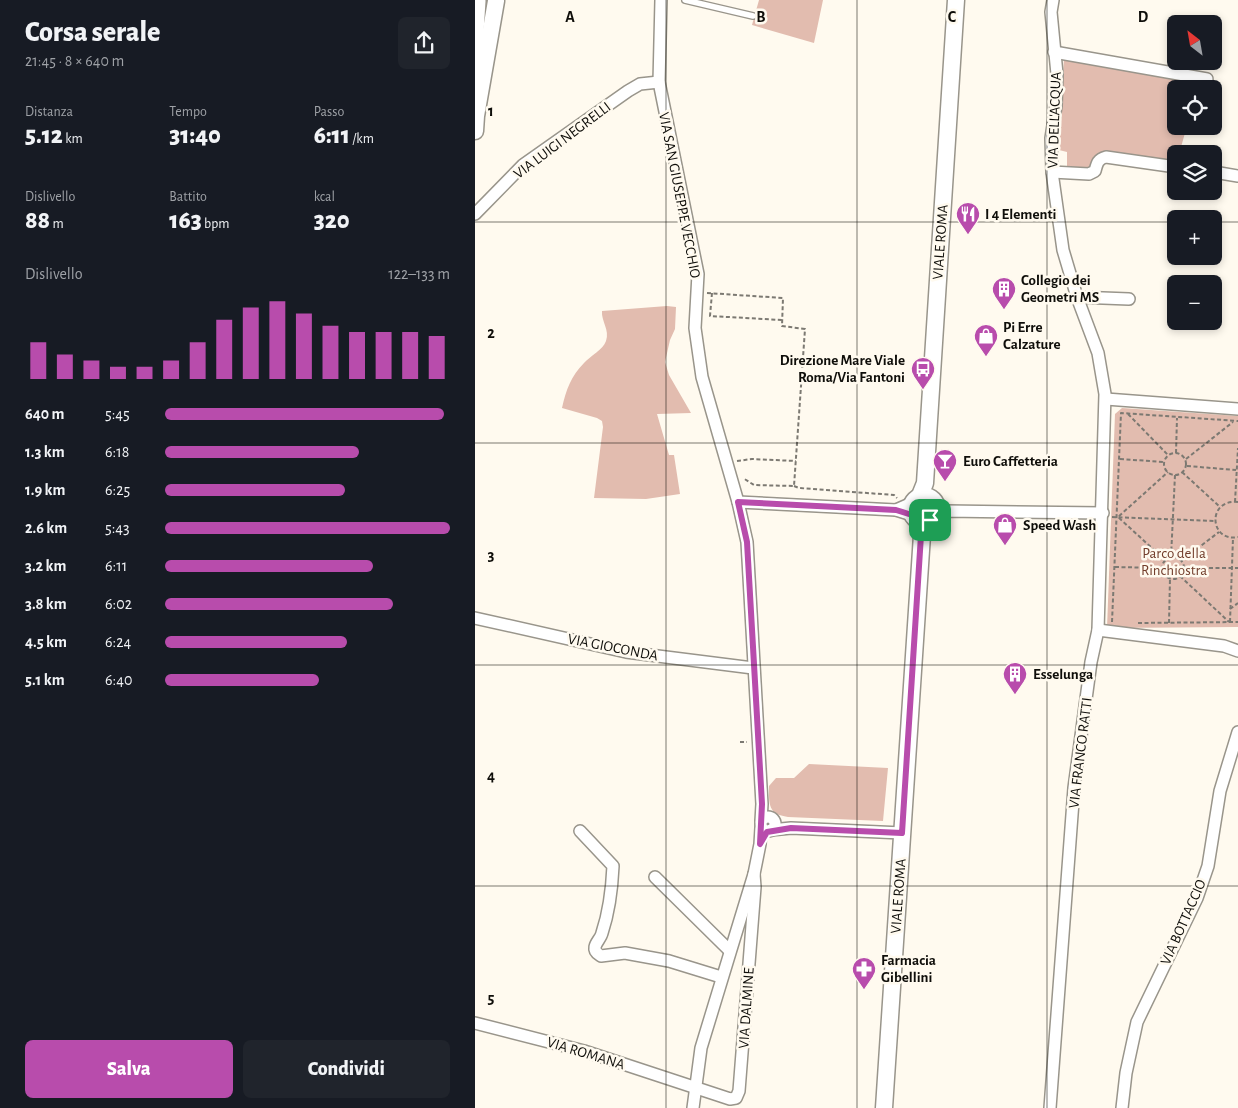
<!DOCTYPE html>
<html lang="it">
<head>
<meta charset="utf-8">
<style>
	:root { --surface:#171b24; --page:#20242c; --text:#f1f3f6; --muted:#9ea1a6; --accent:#b84cac }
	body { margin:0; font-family:"Alegreya Sans",sans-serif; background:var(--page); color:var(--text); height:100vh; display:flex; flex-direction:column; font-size:19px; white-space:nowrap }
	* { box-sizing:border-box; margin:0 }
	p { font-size:16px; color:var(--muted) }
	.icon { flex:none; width:28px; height:28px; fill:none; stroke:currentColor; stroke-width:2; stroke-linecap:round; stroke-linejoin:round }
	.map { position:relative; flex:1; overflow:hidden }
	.side { display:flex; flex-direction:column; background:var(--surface); width:475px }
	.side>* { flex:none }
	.needle { width:32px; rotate:329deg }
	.controls { position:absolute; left:692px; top:15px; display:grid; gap:10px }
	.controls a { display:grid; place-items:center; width:55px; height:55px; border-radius:8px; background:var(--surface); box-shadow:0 2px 8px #0003; font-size:25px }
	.pin { position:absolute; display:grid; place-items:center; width:42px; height:42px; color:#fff; margin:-21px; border-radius:10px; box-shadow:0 2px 8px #0006 }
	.round { display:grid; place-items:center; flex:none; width:52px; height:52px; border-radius:8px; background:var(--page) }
	.overview { display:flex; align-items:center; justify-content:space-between; height:85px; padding:0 25px }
	h1 { font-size:28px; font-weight:800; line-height:38px }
	.figures { display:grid; grid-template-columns:repeat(3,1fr); gap:8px; height:85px; padding:5px 25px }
	.figures div { display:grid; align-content:center }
	.figures b { font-size:25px; font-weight:800 }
	.figures small { font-size:14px; font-weight:400 }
	.figures p { font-size:14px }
	.chart { height:140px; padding:10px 25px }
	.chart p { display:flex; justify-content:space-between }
	.chart svg { width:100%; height:90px; margin-top:5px; stroke:var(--accent); stroke-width:6 }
	.cta { display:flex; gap:10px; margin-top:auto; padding:10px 25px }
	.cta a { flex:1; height:58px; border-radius:8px; background:var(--accent); color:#fff; font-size:20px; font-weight:800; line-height:58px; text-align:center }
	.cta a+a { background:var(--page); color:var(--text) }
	ul { padding:0 25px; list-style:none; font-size:16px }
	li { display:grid; grid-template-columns:80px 60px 1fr; align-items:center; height:38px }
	li i { height:12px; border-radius:6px; background:var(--accent) }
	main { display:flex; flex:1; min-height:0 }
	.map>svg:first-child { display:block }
	.green { fill:#e2bcaf }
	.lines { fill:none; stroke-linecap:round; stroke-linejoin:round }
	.lane-casing { stroke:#99958b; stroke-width:8 }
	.street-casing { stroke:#99958b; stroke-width:14 }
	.secondary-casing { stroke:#99958b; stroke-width:19 }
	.path { stroke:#7c7972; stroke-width:2; stroke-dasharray:4 2.5; stroke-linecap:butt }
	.lane { stroke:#fff; stroke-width:5.5 }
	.street { stroke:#fff; stroke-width:11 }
	.secondary { stroke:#fff; stroke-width:16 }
	.route-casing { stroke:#fff; stroke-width:10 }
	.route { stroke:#b84cac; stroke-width:6 }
	.grid { fill:none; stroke:#0f0e0a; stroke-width:1; stroke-opacity:0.55 }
	.labels { text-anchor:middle; stroke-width:5; stroke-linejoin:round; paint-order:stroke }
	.street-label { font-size:15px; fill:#0f0e0a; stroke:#fffaef }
	.poi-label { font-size:15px; font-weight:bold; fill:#0f0e0a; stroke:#fffaef; text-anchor:start }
	.park-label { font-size:15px; fill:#723d2b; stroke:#fffaef }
	.grid-label { font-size:16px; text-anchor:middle; font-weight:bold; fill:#0f0e0a; stroke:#fffaef; stroke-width:5; stroke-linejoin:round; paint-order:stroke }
</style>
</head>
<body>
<main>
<section class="side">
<div class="overview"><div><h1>Corsa serale</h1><p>21:45 · 8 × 640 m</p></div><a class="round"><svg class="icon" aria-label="share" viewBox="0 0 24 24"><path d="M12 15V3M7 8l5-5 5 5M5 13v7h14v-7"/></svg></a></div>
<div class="figures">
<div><p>Distanza</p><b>5.12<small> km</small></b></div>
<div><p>Tempo</p><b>31:40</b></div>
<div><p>Passo</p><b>6:11<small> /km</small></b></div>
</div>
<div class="figures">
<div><p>Dislivello</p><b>88<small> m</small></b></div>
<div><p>Battito</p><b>163<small> bpm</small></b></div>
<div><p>kcal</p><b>320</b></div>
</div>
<div class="chart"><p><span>Dislivello</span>122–133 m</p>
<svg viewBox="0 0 160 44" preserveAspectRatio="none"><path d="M5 44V26M15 44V32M25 44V35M35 44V38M45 44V38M55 44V35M65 44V26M75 44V15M85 44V9M95 44V6M105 44V12M115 44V18M125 44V21M135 44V21M145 44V21M155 44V23"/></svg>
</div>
<ul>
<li><b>640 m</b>5:45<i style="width:98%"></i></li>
<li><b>1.3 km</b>6:18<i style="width:68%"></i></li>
<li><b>1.9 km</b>6:25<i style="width:63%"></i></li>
<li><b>2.6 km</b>5:43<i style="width:100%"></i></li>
<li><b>3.2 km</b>6:11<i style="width:73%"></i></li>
<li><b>3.8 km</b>6:02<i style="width:80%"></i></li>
<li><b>4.5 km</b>6:24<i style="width:64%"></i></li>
<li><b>5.1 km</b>6:40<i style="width:54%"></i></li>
</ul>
<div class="cta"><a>Salva</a><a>Condividi</a></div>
</section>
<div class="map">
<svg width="763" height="1108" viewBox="0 0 763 1108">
	<rect width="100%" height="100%" fill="#fffaef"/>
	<!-- green -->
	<g class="green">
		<path d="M284,0H348L339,43L277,25Z"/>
		<path d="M589,58L721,82L720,89H701V126H712L704,154H701L700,165L622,155L617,169L592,170V152L584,150Z"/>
		<path d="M192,306L201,307L200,329L195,340L190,362L194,375L216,413L182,414L194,455H199L205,494L171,499L119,498L128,427L127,421L122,418L87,408C91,390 96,376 109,363C115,356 128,350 131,341C135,330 126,321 127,311Z"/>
		<path d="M647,408L763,416V627L632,628L640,414Z"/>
		<path d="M334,764L413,768L408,821L313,817C293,814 294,805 294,786L301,778H319Z"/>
	</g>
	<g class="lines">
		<!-- lane casing -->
		<g class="lane-casing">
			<path id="lane" d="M210,0L278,16"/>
		</g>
		<!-- street casing -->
		<g class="street-casing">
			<g id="street">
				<path d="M186,0L184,82L223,274L220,328L227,377L263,502L272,542L287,804L286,821"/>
				<path d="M579,52L732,79"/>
				<path d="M0,79L5,1"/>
				<path d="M577,172L614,174L620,171C622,163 623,159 631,157L701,167"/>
				<path d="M739,172L763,176"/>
				<path d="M0,214L48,165L153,91L165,84L184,82"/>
				<path d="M602,297L654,299"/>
				<path d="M631,399L763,409"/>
				<path d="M263,502L421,510L437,515"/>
				<path d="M460,504L471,511"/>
				<path d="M421,510L437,503"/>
				<path d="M459,516L471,511L628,513"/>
				<path d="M0,618L151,652L278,668"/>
				<path d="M623,630L749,646L763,651"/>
				<circle cx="293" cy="824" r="7"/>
				<path d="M296,830L316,828L427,833"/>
				<path d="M105,831L138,866C137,888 134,912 127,933C126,938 121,942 120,947C119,952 123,954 126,956L150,953L194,961L246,977"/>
				<path d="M180,877L254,950"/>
				<path d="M0,1023L109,1051L255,1099L261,1098L264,1091L280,887L279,874"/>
				<path d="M218,1108L226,1048L279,874L285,844L286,828"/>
				<path d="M575,1108L599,788L616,662L623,630L630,394L623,353L602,297L588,250L577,172L576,138L581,106L582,74L576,12L578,0"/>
				<path d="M647,1108L651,1073L662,1022L722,898L733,866L745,791L763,732"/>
			</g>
		</g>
		<!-- secondary casing -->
		<g class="secondary-casing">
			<g id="secondary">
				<path d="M0,131L1,116L21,1"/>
				<circle cx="449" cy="509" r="13"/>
				<path d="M444,498L450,483L481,0"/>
				<path d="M409,1108L447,535L455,520"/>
			</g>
		</g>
		<!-- path -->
		<g class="path">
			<path d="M232,293L308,298L307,326L330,329L319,486L279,485L268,478"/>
			<path d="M237,293L235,316L307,320"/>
			<path d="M653,414L693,455"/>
			<circle cx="700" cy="464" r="11"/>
			<path d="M701,453L702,418"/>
			<path d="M645,459L689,462"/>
			<path d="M711,459L758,422"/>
			<path d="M262,461L277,459L321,461"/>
			<path d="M712,466L761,470"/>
			<path d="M707,472L745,507"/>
			<path d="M319,486L324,488L419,495L422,498"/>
			<path d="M760,502L763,448"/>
			<path d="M763,502C731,499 735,543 763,537"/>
			<path d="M637,517L740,521"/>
			<path d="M696,557L700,475"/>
			<circle cx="698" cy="568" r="11"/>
			<path d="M690,560L643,517L693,472"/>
			<path d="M706,561L744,532"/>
			<path d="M640,567L687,568"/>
			<path d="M708,568H763"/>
			<path d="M705,576L754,622"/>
			<path d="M755,609L763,603"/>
			<path d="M637,622L646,413L763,421"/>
			<path d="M755,622L758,538"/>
			<path d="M663,623L763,622"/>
			<path d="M694,623L695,578"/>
			<path d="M265,742H272"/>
		</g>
		<!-- lane -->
		<use href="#lane" class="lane"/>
		<!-- street -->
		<use href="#street" class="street"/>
		<!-- secondary -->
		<use href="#secondary" class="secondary"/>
	</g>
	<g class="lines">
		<!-- route casing -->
		<g class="route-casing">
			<path id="route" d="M263,502L421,510L437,515L447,522L455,520L446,535L427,833L316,828L292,832L285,844L287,804L272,542Z"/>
		</g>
		<!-- route -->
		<use href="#route" class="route"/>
	</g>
	<!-- grid -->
	<path class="grid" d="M191,0V1108M382,0V1108M572,0V1108M0,222H701M739,222H763M0,443H763M0,665H763M0,886H763"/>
	<!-- icons -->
	<defs>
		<g id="restaurant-pin" transform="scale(1.25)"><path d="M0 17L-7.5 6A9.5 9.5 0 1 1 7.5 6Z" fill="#b84cac" stroke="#fffaef"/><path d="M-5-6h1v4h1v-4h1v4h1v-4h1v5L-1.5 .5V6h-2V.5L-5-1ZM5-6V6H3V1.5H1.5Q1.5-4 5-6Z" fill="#fff"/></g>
		<g id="building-pin" transform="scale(1.25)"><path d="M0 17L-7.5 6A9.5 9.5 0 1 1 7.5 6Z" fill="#b84cac" stroke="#fffaef"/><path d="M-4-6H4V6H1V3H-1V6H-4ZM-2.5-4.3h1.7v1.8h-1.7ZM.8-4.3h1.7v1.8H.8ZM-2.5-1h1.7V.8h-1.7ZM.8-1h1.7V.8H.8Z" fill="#fff"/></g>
		<g id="shop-pin" transform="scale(1.25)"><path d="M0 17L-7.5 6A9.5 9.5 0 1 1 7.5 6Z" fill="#b84cac" stroke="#fffaef"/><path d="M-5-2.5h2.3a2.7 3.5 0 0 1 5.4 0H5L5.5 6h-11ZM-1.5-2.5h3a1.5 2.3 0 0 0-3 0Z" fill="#fff"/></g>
		<g id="bus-pin" transform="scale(1.25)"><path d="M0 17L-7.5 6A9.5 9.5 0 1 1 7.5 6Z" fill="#b84cac" stroke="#fffaef"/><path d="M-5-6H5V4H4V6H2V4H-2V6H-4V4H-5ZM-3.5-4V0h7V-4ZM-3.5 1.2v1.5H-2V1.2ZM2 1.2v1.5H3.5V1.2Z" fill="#fff"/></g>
		<g id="bar-pin" transform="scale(1.25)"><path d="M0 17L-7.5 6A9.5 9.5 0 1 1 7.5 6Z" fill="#b84cac" stroke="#fffaef"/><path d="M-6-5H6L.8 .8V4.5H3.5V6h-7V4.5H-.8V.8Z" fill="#fff"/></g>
		<g id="pharmacy-pin" transform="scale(1.25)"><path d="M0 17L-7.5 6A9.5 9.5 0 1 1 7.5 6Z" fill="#b84cac" stroke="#fffaef"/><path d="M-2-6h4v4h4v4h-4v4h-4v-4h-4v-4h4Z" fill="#fff"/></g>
	</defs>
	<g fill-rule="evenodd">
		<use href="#restaurant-pin" x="493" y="214"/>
		<use href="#building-pin" x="529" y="289"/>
		<use href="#shop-pin" x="511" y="336"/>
		<use href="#bus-pin" x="448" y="369"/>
		<use href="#bar-pin" x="470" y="461"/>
		<use href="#shop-pin" x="530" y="525"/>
		<use href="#building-pin" x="540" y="674"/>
		<use href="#pharmacy-pin" x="389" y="969"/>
	</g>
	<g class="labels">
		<!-- street labels -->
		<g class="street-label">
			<text transform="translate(579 120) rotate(-88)" y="5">VIA DELL'ACQUA</text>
			<text transform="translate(87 140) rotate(-37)" y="5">VIA LUIGI NEGRELLI</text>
			<text transform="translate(205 195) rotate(79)" y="5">VIA SAN GIUSEPPE VECCHIO</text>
			<text transform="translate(465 242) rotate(-86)" y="5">VIALE ROMA</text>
			<text transform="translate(138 647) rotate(11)" y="5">VIA GIOCONDA</text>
			<text transform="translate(605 753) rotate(-83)" y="5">VIA FRANCO RATTI</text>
			<text transform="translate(423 896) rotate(-86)" y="5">VIALE ROMA</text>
			<text transform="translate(708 922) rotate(-66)" y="5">VIA BOTTACCIO</text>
			<text transform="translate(271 1008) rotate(-86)" y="5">VIA DALMINE</text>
			<text transform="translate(111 1053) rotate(17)" y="5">VIA ROMANA</text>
		</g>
		<!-- poi labels -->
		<g class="poi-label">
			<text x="510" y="219">I 4 Elementi</text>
			<text x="546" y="285">Collegio dei<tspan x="546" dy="17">Geometri MS</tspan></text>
			<text x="528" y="332">Pi Erre<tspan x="528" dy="17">Calzature</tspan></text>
			<text x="430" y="365" text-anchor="end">Direzione Mare Viale<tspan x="430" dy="17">Roma/Via Fantoni</tspan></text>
			<text x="488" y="466">Euro Caffetteria</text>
			<text x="548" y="530">Speed Wash</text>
			<text x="558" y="679">Esselunga</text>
			<text x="406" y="965">Farmacia<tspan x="406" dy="17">Gibellini</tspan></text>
		</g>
		<!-- park labels -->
		<g class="park-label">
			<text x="699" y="558">Parco della<tspan x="699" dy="17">Rinchiostra</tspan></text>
		</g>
	</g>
	<g class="grid-label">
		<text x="95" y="22">A</text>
		<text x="286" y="22">B</text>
		<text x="477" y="22">C</text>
		<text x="668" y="22">D</text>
		<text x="16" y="116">1</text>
		<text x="16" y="338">2</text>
		<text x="16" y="560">3</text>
		<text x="16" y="781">4</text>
		<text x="16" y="1003">5</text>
	</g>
</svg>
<div class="controls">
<a><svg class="needle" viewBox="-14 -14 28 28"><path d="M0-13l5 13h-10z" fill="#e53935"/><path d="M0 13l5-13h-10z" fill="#9ea1a6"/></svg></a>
<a><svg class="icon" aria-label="locate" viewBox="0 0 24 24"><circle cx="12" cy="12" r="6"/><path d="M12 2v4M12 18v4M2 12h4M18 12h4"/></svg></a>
<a><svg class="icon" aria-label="layers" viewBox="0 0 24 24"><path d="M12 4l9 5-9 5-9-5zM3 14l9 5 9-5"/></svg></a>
<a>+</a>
<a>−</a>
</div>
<div class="pin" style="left:455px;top:520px;background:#1e9e55"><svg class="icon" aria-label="arrive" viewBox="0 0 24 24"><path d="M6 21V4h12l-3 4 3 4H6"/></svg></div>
</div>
</main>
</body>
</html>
